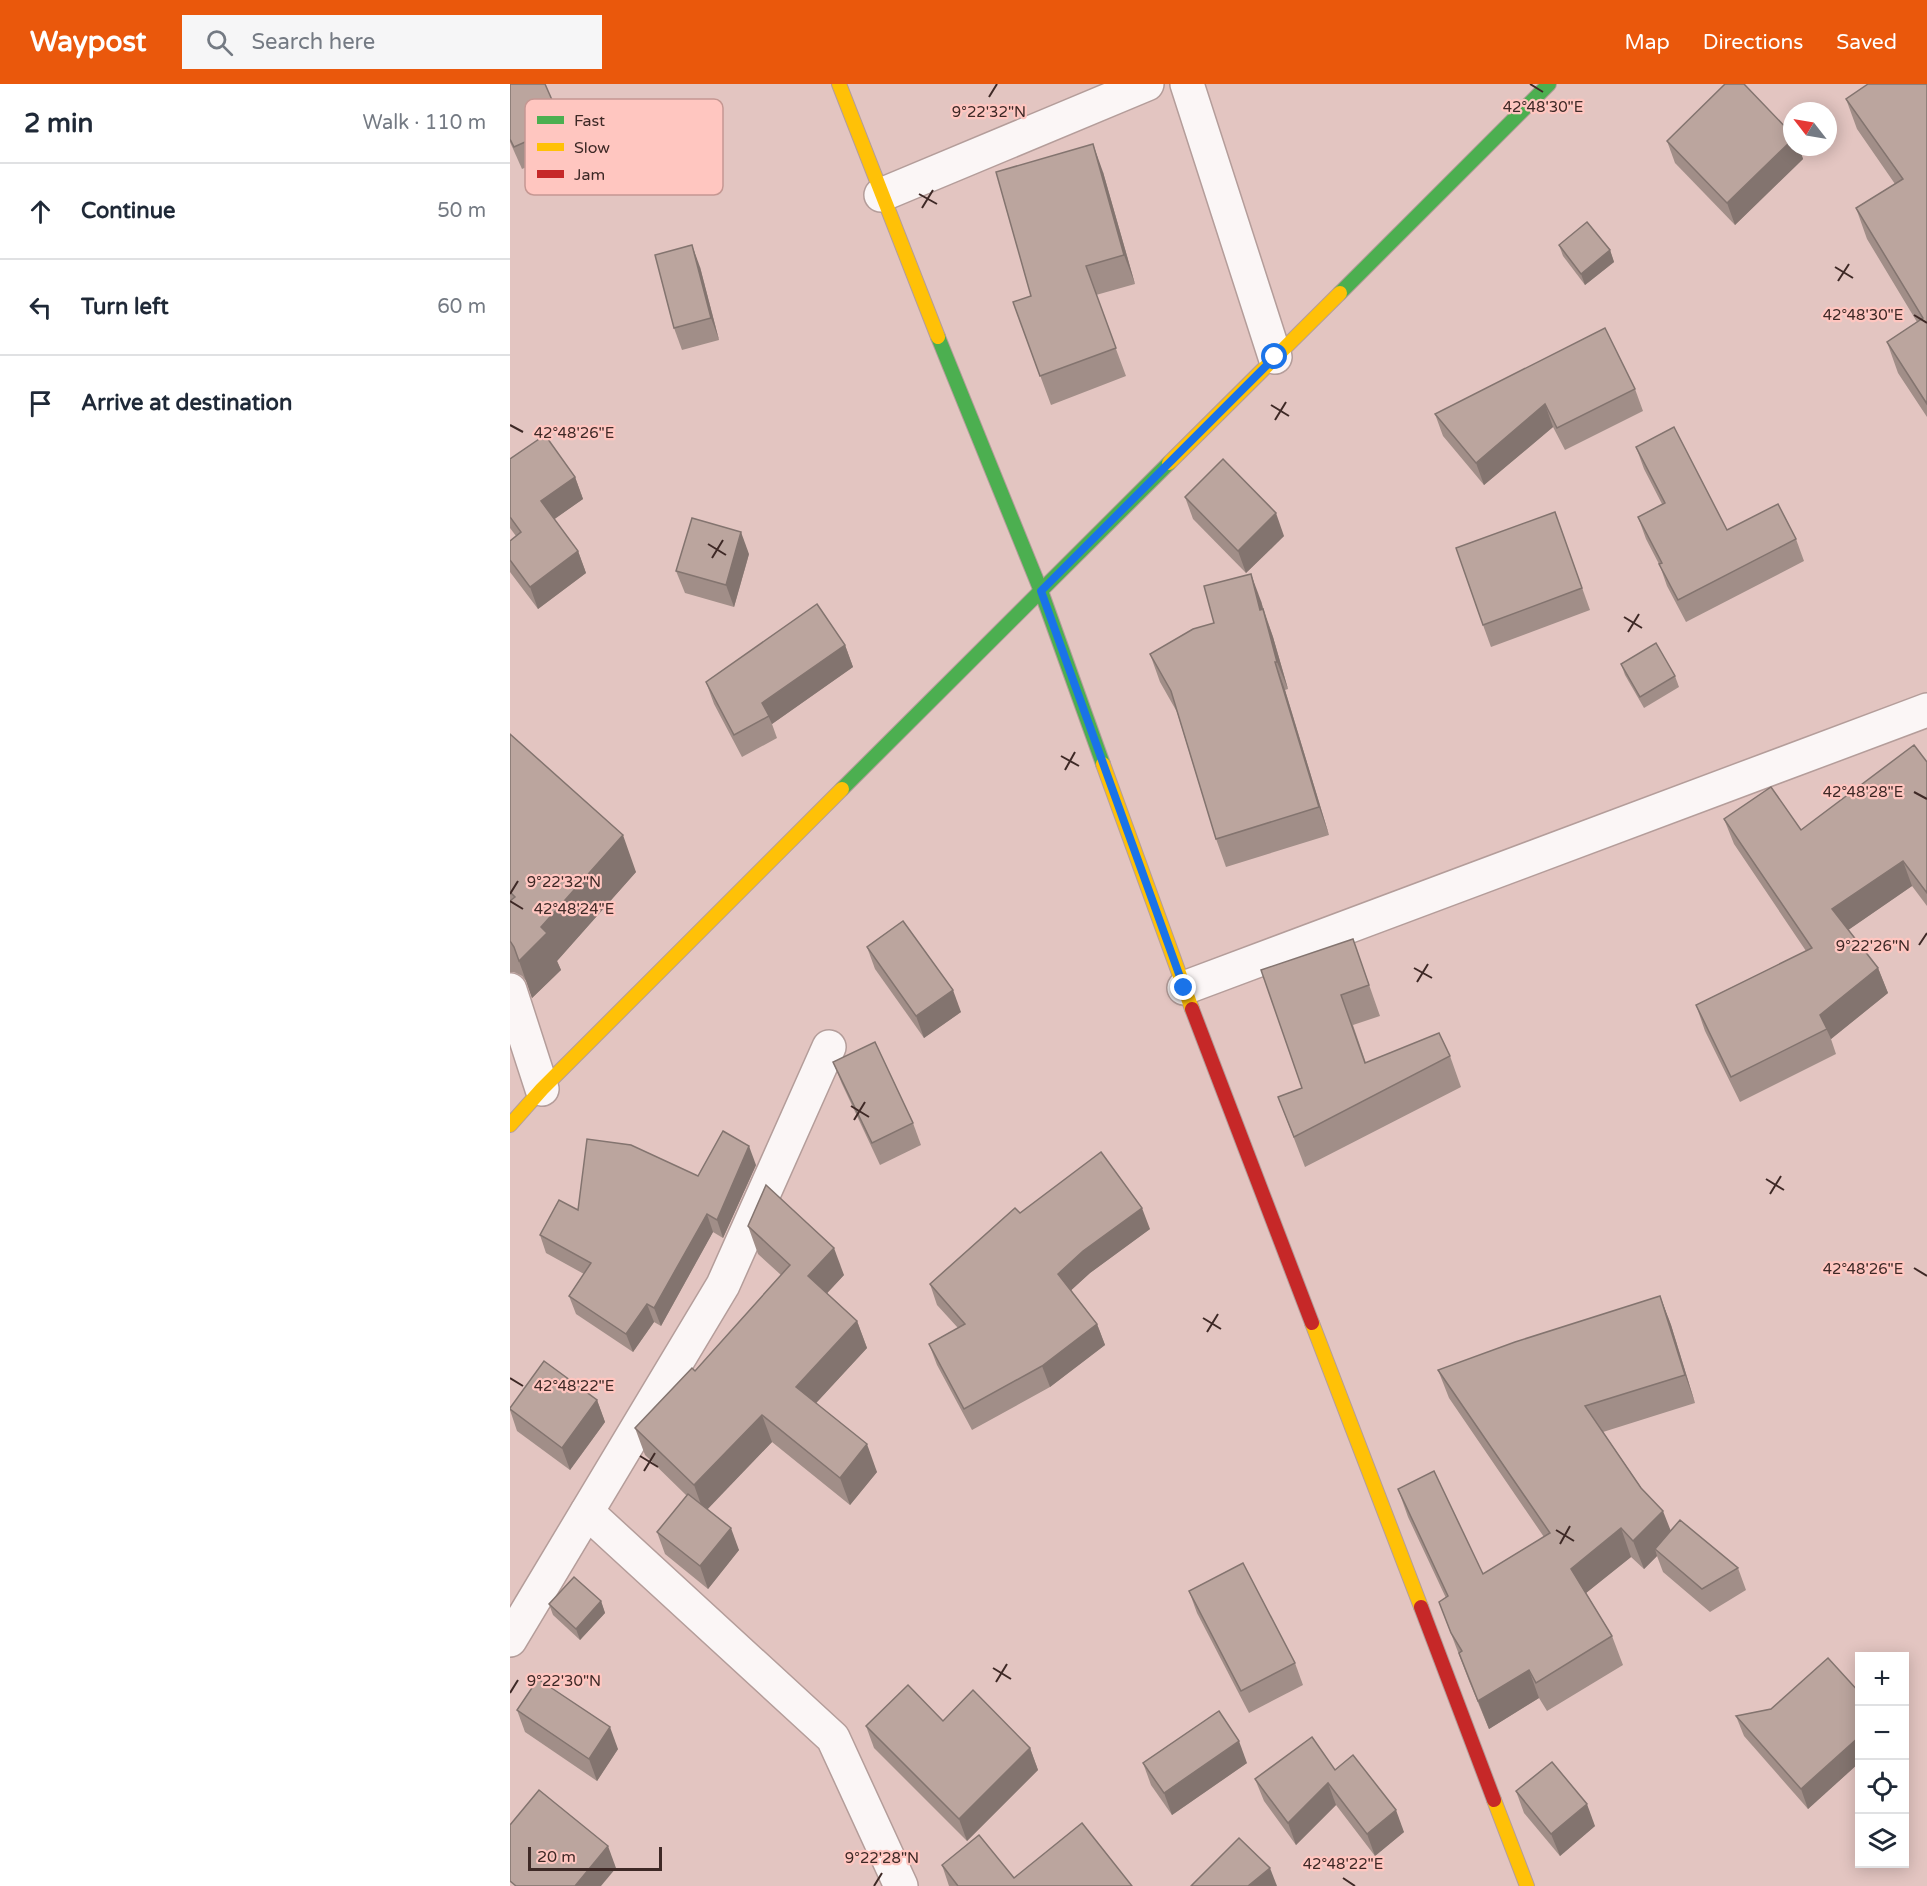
<!DOCTYPE html>
<meta charset="utf-8">
<style>
:root{--surface:#fff;--page:#f6f6f7;--text:#1f2937;--muted:#747a83;--line:#e0e1e3;--accent:#ea580c}
body{margin:0;font-family:"Varela Round",sans-serif;background:var(--page);color:var(--text)}
.controls{position:absolute;right:18px;bottom:18px;display:grid;overflow:hidden;border-radius:0px;box-shadow:0 3px 15px #0003}
.controls button{width:54px;height:54px;display:grid;place-items:center;padding:0;border:0;border-bottom:2px solid var(--line);background:var(--surface);color:var(--text);font:30px sans-serif}
.compass{position:absolute;left:1273px;top:18px;width:54px;height:54px;border-radius:50%;background:var(--surface);box-shadow:0 3px 15px #0003;rotate:301deg}
.scale{position:absolute;left:18px;bottom:15px;width:134px;box-sizing:border-box;padding-left:6px;border:3px solid #3e2926;border-top:0;font-size:16px;line-height:21px;white-space:nowrap;color:#3e2926;-webkit-text-stroke:4px #ffc6c0;paint-order:stroke}
.stop{position:absolute;width:18px;height:18px;margin:-14px;border:4px solid #1a73e8;border-radius:50%;background:#fff}
.stop.end{background:#1a73e8;border-color:#fff;box-shadow:0 2px 6px #0008}
.list{margin:0;padding:0;list-style:none}
h2{display:flex;justify-content:space-between;align-items:center;height:78px;margin:0;padding:0 24px;font-size:26px}
h2 small{font-size:20px;font-weight:400;color:var(--muted)}
.list li{display:grid;grid-template-columns:39px 1fr auto;gap:18px;align-items:center;box-sizing:border-box;height:96px;padding:0 24px;border-top:2px solid var(--line)}
.list b{display:block;font-size:22px;white-space:nowrap}
.list em{font-size:20px;font-style:normal;color:var(--muted)}
.icon{flex:none;width:33px;height:33px;fill:none;stroke:currentColor;stroke-width:2;stroke-linecap:round;stroke-linejoin:round}
.map{position:relative;flex:none;width:1417px;height:1802px;overflow:hidden}
header{display:flex;align-items:center;gap:36px;box-sizing:border-box;height:84px;padding:0 30px;background:var(--accent);color:#fff}
header strong{font-size:28px}
nav{display:flex;gap:33px;margin-inline-start:auto;font-size:21px}
.search{width:420px;height:54px;background:var(--page);display:flex;align-items:center;gap:15px;box-sizing:border-box;padding:0 21px;border-radius:0px;color:var(--muted);font-size:22px}
main{display:flex}
aside{flex:1;background:var(--surface)}
.map>svg:first-child{display:block}
.lines{fill:none;stroke-linecap:round;stroke-linejoin:round}
.street-casing{stroke:#b49d9a;stroke-width:36}
.fast-casing{stroke:#b49d9a;stroke-width:16}
.slow-casing{stroke:#b49d9a;stroke-width:16}
.jam-casing{stroke:#b49d9a;stroke-width:16}
.street{stroke:#fbf6f6;stroke-width:33}
.fast{stroke:#4caf50;stroke-width:14}
.slow{stroke:#ffc107;stroke-width:14}
.jam{stroke:#c62828;stroke-width:14}
.wall{fill:#a18e88}
.shaded-wall{fill:#83746f}
.building{fill:#bba59e;stroke:#83746f;stroke-width:1.5}
.route{stroke:#1a73e8;stroke-width:8}
.ticks{fill:none;stroke:#3e2926;stroke-width:2}
.key{fill:#ffc6c0;stroke:#c59792;stroke-width:1.5}
.key-label{font-size:16px;fill:#3e2926}
.ticks-label{font-size:15px;text-anchor:middle;fill:#3e2926;stroke:#ffc6c0;stroke-width:4.5;stroke-linejoin:round;paint-order:stroke}
</style>
<header>
<strong>Waypost</strong>
<div class="search"><svg class="icon" aria-label="search" viewBox="0 0 24 24"><circle cx="10" cy="10" r="6"/><path d="M15 15l6 6"/></svg>Search here</div>
<nav><a>Map</a><a>Directions</a><a>Saved</a></nav>
</header>
<main>
<aside>
<h2>2 min<small>Walk · 110 m</small></h2>
<ul class="list">
<li><svg class="icon" aria-label="ahead" viewBox="0 0 24 24"><path d="M12 20V5M6 11l6-6 6 6"/></svg><div><b>Continue</b></div><em>50 m</em></li>
<li><svg class="icon" aria-label="left" viewBox="0 0 24 24"><path d="M17 20v-9H6M10 6l-5 5 5 5"/></svg><div><b>Turn left</b></div><em>60 m</em></li>
<li><svg class="icon" aria-label="arrive" viewBox="0 0 24 24"><path d="M6 21V4h12l-3 4 3 4H6"/></svg><div><b>Arrive at destination</b></div></li>
</ul>
</aside>
<div class="map">
<svg width="1417" height="1802" viewBox="0 0 1417 1802">
<rect width="100%" height="100%" fill="#e3c5c1"/>
<g class="lines">
<!-- street casing -->
<g class="street-casing">
<g id="street">
<path d="M 677,0 L 765,273"/>
<path d="M 371,111 L 637,0"/>
<path d="M 674,904 L 1417,626"/>
<path d="M 0,906 L 32,1005"/>
<path d="M 77,1428 L 323,1654 L 391,1802"/>
<path d="M 0,1556 L 213,1201 L 319,963"/>
</g>
</g>
<!-- fast casing -->
<g class="fast-casing">
<g id="fast">
<path d="M 830,209 L 1039,0"/>
<path d="M 428,253 L 531,507 L 593,680"/>
<path d="M 332,705 L 659,379"/>
</g>
</g>
<!-- slow casing -->
<g class="slow-casing">
<g id="slow">
<path d="M 329,0 L 428,253"/>
<path d="M 659,379 L 830,209"/>
<path d="M 593,680 L 682,925"/>
<path d="M 0,1041 L 32,1005 L 332,705"/>
<path d="M 802,1239 L 911,1523"/>
<path d="M 984,1716 L 1017,1802"/>
</g>
</g>
<!-- jam casing -->
<g class="jam-casing">
<g id="jam">
<path d="M 682,925 L 802,1239"/>
<path d="M 911,1523 L 984,1716"/>
</g>
</g>
<!-- street -->
<use href="#street" class="street"/>
<!-- fast -->
<use href="#fast" class="fast"/>
<!-- slow -->
<use href="#slow" class="slow"/>
<!-- jam -->
<use href="#jam" class="jam"/>
</g>
<!-- wall -->
<g class="wall">
<path d="M 0,0 L 53,41 L 61,64 L 12,85 L 0,58 Z"/>
<path d="M 1417,0 L 1417,333 L 1388,289 L 1377,258 L 1407,238 L 1357,155 L 1346,124 L 1385,100 L 1347,45 L 1336,15 Z"/>
<path d="M 1157,57 L 1289,63 L 1293,75 L 1225,141 L 1165,79 Z"/>
<path d="M 593,88 L 625,200 L 586,211 L 616,292 L 541,321 L 503,218 L 521,212 Z"/>
<path d="M 1049,161 L 1100,166 L 1104,178 L 1075,201 L 1053,172 Z"/>
<path d="M 190,183 L 209,256 L 172,266 L 164,244 Z"/>
<path d="M 1125,305 L 1133,327 L 1055,366 L 1043,343 L 974,401 L 933,352 L 925,330 Z"/>
<path d="M 1126,363 L 1217,446 L 1286,455 L 1294,477 L 1176,538 L 1157,502 L 1150,482 L 1136,455 L 1128,433 L 1152,420 L 1134,385 Z"/>
<path d="M 0,375 L 65,393 L 73,415 L 44,435 L 68,467 L 76,489 L 28,525 L 0,488 L 0,457 L 6,452 L 0,444 Z"/>
<path d="M 675,413 L 774,452 L 736,489 L 683,435 Z"/>
<path d="M 1045,428 L 1080,526 L 981,563 L 973,541 Z"/>
<path d="M 239,470 L 224,523 L 175,509 L 166,487 Z"/>
<path d="M 751,517 L 763,553 L 778,605 L 775,606 L 819,751 L 716,783 L 706,755 L 667,628 L 650,598 L 640,570 Z"/>
<path d="M 335,561 L 343,583 L 262,640 L 267,654 L 232,673 L 204,620 L 196,598 Z"/>
<path d="M 1111,580 L 1165,592 L 1169,603 L 1134,624 L 1115,591 Z"/>
<path d="M 0,650 L 126,788 L 47,877 L 51,886 L 22,914 L 17,898 L 12,892 L 4,888 L 0,888 Z"/>
<path d="M 1417,678 L 1417,822 L 1402,802 L 1338,846 L 1368,884 L 1378,909 L 1321,955 L 1326,970 L 1230,1018 L 1195,947 L 1186,921 L 1296,867 L 1224,760 L 1214,735 L 1291,746 Z"/>
<path d="M 843,855 L 870,932 L 843,941 L 856,979 L 940,972 L 951,1003 L 795,1083 L 768,1013 L 792,1004 Z"/>
<path d="M 357,863 L 451,928 L 414,954 L 365,885 Z"/>
<path d="M 323,978 L 403,1039 L 411,1061 L 370,1081 L 332,1000 Z"/>
<path d="M 246,1081 L 213,1154 L 203,1148 L 151,1242 L 144,1238 L 123,1268 L 66,1230 L 59,1212 L 74,1190 L 36,1169 L 30,1151 L 188,1092 Z"/>
<path d="M 510,1129 L 640,1145 L 580,1189 L 561,1206 L 587,1240 L 595,1261 L 540,1303 L 462,1346 L 427,1281 L 419,1260 L 448,1244 L 427,1221 L 420,1200 Z"/>
<path d="M 238,1142 L 334,1191 L 317,1209 L 347,1237 L 357,1264 L 306,1319 L 367,1388 L 340,1421 L 262,1358 L 197,1425 L 229,1466 L 198,1505 L 155,1470 L 147,1448 L 177,1412 L 135,1371 L 125,1344 L 185,1287 L 271,1191 L 248,1170 Z"/>
<path d="M 1150,1212 L 1161,1241 L 1185,1319 L 1093,1348 L 1161,1447 L 1228,1484 L 1236,1506 L 1200,1528 L 1153,1488 L 1147,1472 L 1134,1485 L 1121,1473 L 1076,1509 L 1102,1552 L 1113,1581 L 1037,1627 L 1029,1614 L 979,1645 L 959,1597 L 929,1518 L 936,1514 L 898,1433 L 888,1405 L 973,1490 L 1034,1453 L 939,1314 L 928,1286 Z"/>
<path d="M 87,1316 L 95,1338 L 60,1386 L 7,1347 L 0,1326 L 0,1324 Z"/>
<path d="M 679,1507 L 785,1579 L 793,1601 L 739,1629 L 687,1529 Z"/>
<path d="M 91,1517 L 95,1529 L 70,1556 L 43,1531 L 39,1520 Z"/>
<path d="M 1350,1609 L 1350,1678 L 1298,1725 L 1234,1652 L 1226,1632 L 1261,1625 Z"/>
<path d="M 7,1626 L 108,1665 L 87,1697 L 15,1648 Z"/>
<path d="M 433,1637 L 520,1664 L 528,1686 L 457,1757 L 364,1664 L 356,1642 Z"/>
<path d="M 633,1679 L 737,1679 L 662,1731 L 641,1701 Z"/>
<path d="M 825,1686 L 894,1748 L 865,1772 L 826,1721 L 786,1761 L 754,1717 L 745,1695 Z"/>
<path d="M 1006,1707 L 1085,1742 L 1050,1772 L 1014,1729 Z"/>
<path d="M 432,1781 L 504,1794 L 622,1802 L 439,1802 Z"/>
</g>
<!-- shaded-wall -->
<g class="shaded-wall">
<path d="M 1282,56 L 1282,63 L 1289,63 L 1293,75 L 1225,141 L 1217,119 Z"/>
<path d="M 583,60 L 593,88 L 625,200 L 614,171 Z"/>
<path d="M 182,161 L 190,183 L 209,256 L 201,234 Z"/>
<path d="M 1100,166 L 1104,178 L 1075,201 L 1071,190 Z"/>
<path d="M 1035,320 L 1043,343 L 974,401 L 966,379 Z"/>
<path d="M 65,393 L 73,415 L 39,439 L 31,417 Z"/>
<path d="M 766,429 L 774,452 L 736,489 L 728,467 Z"/>
<path d="M 231,448 L 239,470 L 224,523 L 216,501 Z"/>
<path d="M 68,467 L 76,489 L 28,525 L 20,503 Z"/>
<path d="M 741,490 L 751,517 L 760,554 L 750,526 Z"/>
<path d="M 753,525 L 763,553 L 778,605 L 767,578 Z"/>
<path d="M 335,561 L 343,583 L 262,640 L 252,619 Z"/>
<path d="M 765,578 L 775,606 L 819,751 L 809,723 Z"/>
<path d="M 113,751 L 126,788 L 47,877 L 51,886 L 22,914 L 9,877 L 31,843 Z"/>
<path d="M 1393,777 L 1402,802 L 1331,851 L 1322,825 Z"/>
<path d="M 1368,884 L 1378,909 L 1321,955 L 1310,931 Z"/>
<path d="M 443,906 L 451,928 L 414,954 L 406,932 Z"/>
<path d="M 239,1062 L 246,1081 L 213,1154 L 207,1136 Z"/>
<path d="M 632,1124 L 640,1145 L 580,1189 L 556,1211 L 548,1190 L 573,1167 Z"/>
<path d="M 197,1130 L 203,1148 L 151,1242 L 144,1224 Z"/>
<path d="M 324,1164 L 334,1191 L 308,1219 L 298,1192 Z"/>
<path d="M 1150,1212 L 1161,1241 L 1185,1319 L 1175,1291 Z"/>
<path d="M 137,1220 L 144,1238 L 123,1268 L 116,1250 Z"/>
<path d="M 347,1237 L 357,1264 L 296,1330 L 286,1303 Z"/>
<path d="M 587,1240 L 595,1261 L 540,1303 L 532,1282 Z"/>
<path d="M 87,1316 L 95,1338 L 60,1386 L 52,1364 Z"/>
<path d="M 252,1331 L 262,1358 L 194,1429 L 184,1401 Z"/>
<path d="M 357,1360 L 367,1388 L 340,1421 L 330,1394 Z"/>
<path d="M 1153,1427 L 1164,1455 L 1145,1465 L 1147,1472 L 1134,1485 L 1123,1457 Z"/>
<path d="M 221,1444 L 229,1466 L 198,1505 L 190,1482 Z"/>
<path d="M 1111,1444 L 1121,1473 L 1071,1513 L 1061,1485 Z"/>
<path d="M 91,1517 L 95,1529 L 70,1556 L 66,1545 Z"/>
<path d="M 1019,1586 L 1029,1614 L 979,1645 L 968,1617 Z"/>
<path d="M 100,1643 L 108,1665 L 87,1697 L 79,1675 Z"/>
<path d="M 1350,1652 L 1350,1678 L 1298,1725 L 1291,1705 Z"/>
<path d="M 729,1657 L 737,1679 L 662,1731 L 654,1709 Z"/>
<path d="M 520,1664 L 528,1686 L 457,1757 L 449,1735 Z"/>
<path d="M 818,1699 L 826,1721 L 786,1761 L 778,1739 Z"/>
<path d="M 1077,1720 L 1085,1742 L 1050,1772 L 1041,1750 Z"/>
<path d="M 886,1726 L 894,1748 L 865,1772 L 857,1750 Z"/>
<path d="M 98,1762 L 106,1784 L 91,1802 L 65,1802 Z"/>
<path d="M 760,1784 L 767,1802 L 738,1802 Z"/>
</g>
<!-- building -->
<g class="building">
<path d="M 0,0 L 35,0 L 53,41 L 4,63 L 0,55 Z"/>
<path d="M 1215,0 L 1234,0 L 1282,50 L 1282,56 L 1217,119 L 1157,57 Z"/>
<path d="M 1358,0 L 1417,0 L 1417,320 L 1377,258 L 1413,234 L 1346,124 L 1393,95 L 1336,15 Z"/>
<path d="M 583,60 L 614,171 L 576,182 L 606,264 L 530,292 L 503,218 L 521,212 L 486,88 Z"/>
<path d="M 1077,138 L 1100,166 L 1071,190 L 1049,161 Z"/>
<path d="M 182,161 L 201,234 L 164,244 L 145,171 Z"/>
<path d="M 1095,244 L 1125,305 L 1047,344 L 1035,320 L 966,379 L 925,330 Z"/>
<path d="M 1164,343 L 1217,446 L 1268,420 L 1286,455 L 1168,516 L 1149,480 L 1152,479 L 1128,433 L 1155,419 L 1126,363 Z"/>
<path d="M 35,351 L 65,393 L 31,417 L 68,467 L 20,503 L 0,476 L 0,457 L 11,448 L 0,433 L 0,375 Z"/>
<path d="M 713,375 L 766,429 L 728,467 L 675,413 Z"/>
<path d="M 1045,428 L 1072,504 L 973,541 L 946,464 Z"/>
<path d="M 182,434 L 231,448 L 216,501 L 166,487 Z"/>
<path d="M 741,490 L 750,526 L 753,525 L 767,578 L 765,578 L 809,723 L 706,755 L 661,607 L 640,570 L 683,545 L 704,539 L 694,502 Z"/>
<path d="M 307,520 L 335,561 L 252,619 L 259,632 L 224,651 L 196,598 Z"/>
<path d="M 1146,559 L 1165,592 L 1130,613 L 1111,580 Z"/>
<path d="M 0,650 L 113,751 L 31,843 L 37,849 L 9,877 L 4,863 L 0,857 L 0,817 L 5,813 L 0,808 Z"/>
<path d="M 1404,661 L 1417,678 L 1417,809 L 1393,777 L 1322,825 L 1368,884 L 1310,931 L 1317,945 L 1221,993 L 1186,921 L 1302,864 L 1214,735 L 1261,703 L 1291,746 Z"/>
<path d="M 393,837 L 443,906 L 406,932 L 357,863 Z"/>
<path d="M 843,855 L 859,901 L 831,911 L 855,979 L 929,949 L 940,972 L 784,1053 L 768,1013 L 792,1004 L 751,886 Z"/>
<path d="M 365,958 L 403,1039 L 362,1059 L 323,978 Z"/>
<path d="M 213,1047 L 239,1062 L 207,1136 L 197,1130 L 144,1224 L 137,1220 L 116,1250 L 59,1212 L 81,1179 L 30,1151 L 49,1116 L 68,1126 L 77,1055 L 121,1061 L 188,1092 Z"/>
<path d="M 591,1068 L 632,1124 L 573,1167 L 548,1190 L 587,1240 L 532,1282 L 454,1325 L 419,1260 L 455,1240 L 420,1200 L 505,1124 L 510,1129 Z"/>
<path d="M 256,1101 L 324,1164 L 298,1192 L 347,1237 L 286,1303 L 357,1360 L 330,1394 L 252,1331 L 184,1401 L 125,1344 L 182,1284 L 185,1287 L 280,1181 L 238,1142 Z"/>
<path d="M 1150,1212 L 1175,1291 L 1075,1322 L 1131,1404 L 1153,1427 L 1123,1457 L 1111,1444 L 1061,1485 L 1102,1552 L 1026,1599 L 1019,1586 L 968,1617 L 949,1569 L 952,1567 L 941,1549 L 929,1518 L 938,1512 L 888,1405 L 924,1387 L 973,1490 L 1040,1449 L 928,1286 L 1005,1258 Z"/>
<path d="M 34,1277 L 87,1316 L 52,1364 L 0,1325 L 0,1324 Z"/>
<path d="M 178,1410 L 221,1444 L 190,1482 L 147,1448 Z"/>
<path d="M 1170,1436 L 1228,1484 L 1192,1505 L 1145,1465 Z"/>
<path d="M 733,1479 L 785,1579 L 731,1607 L 679,1507 Z"/>
<path d="M 64,1493 L 91,1517 L 66,1545 L 39,1520 Z"/>
<path d="M 1318,1574 L 1350,1609 L 1350,1652 L 1291,1705 L 1226,1632 L 1261,1625 Z"/>
<path d="M 28,1595 L 100,1643 L 79,1675 L 7,1626 Z"/>
<path d="M 398,1601 L 433,1637 L 463,1606 L 520,1664 L 449,1735 L 356,1642 Z"/>
<path d="M 709,1627 L 729,1657 L 654,1709 L 633,1679 Z"/>
<path d="M 802,1653 L 825,1686 L 843,1671 L 886,1726 L 857,1750 L 818,1699 L 778,1739 L 745,1695 Z"/>
<path d="M 1042,1678 L 1077,1720 L 1041,1750 L 1006,1707 Z"/>
<path d="M 29,1706 L 98,1762 L 65,1802 L 6,1802 L 0,1797 L 0,1741 Z"/>
<path d="M 572,1739 L 622,1802 L 448,1802 L 432,1781 L 469,1751 L 504,1794 Z"/>
<path d="M 729,1754 L 760,1784 L 738,1802 L 681,1802 Z"/>
</g>
<g class="lines">
<!-- route -->
<path class="route" d="M 674,904 L 531,507 L 765,273"/>
</g>
<!-- ticks -->
<path class="ticks" d="M 1020,0 L 1033,8M 479,13 L 487,0M 409,110 L 427,120M 412,124 L 423,106M 1325,183 L 1343,194M 1328,197 L 1339,180M 1404,231 L 1417,239M 761,321 L 779,332M 765,336 L 776,318M 0,341 L 13,348M 198,460 L 216,471M 202,474 L 213,456M 1114,533 L 1132,544M 1118,548 L 1129,530M 551,672 L 569,682M 555,686 L 565,668M 1404,708 L 1417,715M 0,810 L 8,797M 0,817 L 13,825M 1409,861 L 1417,849M 904,884 L 922,894M 907,898 L 918,880M 341,1022 L 359,1033M 344,1036 L 355,1018M 1256,1095 L 1274,1106M 1260,1110 L 1271,1092M 1404,1184 L 1417,1192M 693,1234 L 711,1245M 697,1248 L 708,1230M 0,1294 L 13,1302M 130,1372 L 148,1383M 134,1387 L 145,1369M 1046,1446 L 1064,1457M 1050,1460 L 1060,1442M 483,1584 L 501,1595M 486,1598 L 497,1580M 0,1609 L 8,1596M 833,1794 L 845,1802M 364,1802 L 372,1789"/>
<!-- legend -->
<rect x="15" y="15" width="198" height="96" rx="9" class="key"/>
<rect x="27" y="32" width="27" height="8" fill="#4caf50"/>
<rect x="27" y="59" width="27" height="8" fill="#ffc107"/>
<rect x="27" y="86" width="27" height="8" fill="#c62828"/>
<g class="key-label">
<text x="64" y="42">Fast</text>
<text x="64" y="69">Slow</text>
<text x="64" y="96">Jam</text>
</g>
<g class="ticks-label">
<text x="1033" y="28">42°48'30"E</text>
<text x="479" y="33">9°22'32"N</text>
<text x="1353" y="236">42°48'30"E</text>
<text x="64" y="354">42°48'26"E</text>
<text x="1353" y="713">42°48'28"E</text>
<text x="54" y="803">9°22'32"N</text>
<text x="64" y="830">42°48'24"E</text>
<text x="1363" y="867">9°22'26"N</text>
<text x="1353" y="1190">42°48'26"E</text>
<text x="64" y="1307">42°48'22"E</text>
<text x="54" y="1602">9°22'30"N</text>
<text x="372" y="1779">9°22'28"N</text>
<text x="833" y="1785">42°48'22"E</text>
</g>
</svg>
<div class="controls">
<button>+</button>
<button>−</button>
<button><svg class="icon" aria-label="locate" viewBox="0 0 24 24"><circle cx="12" cy="12" r="6"/><path d="M12 2v4M12 18v4M2 12h4M18 12h4"/></svg></button>
<button><svg class="icon" aria-label="layers" viewBox="0 0 24 24"><path d="M12 4l9 5-9 5-9-5zM3 14l9 5 9-5"/></svg></button>
</div>
<svg class="compass" viewBox="-18 -18 36 36"><path d="M0-13l5 13h-10z" fill="#e53935"/><path d="M0 13l5-13h-10z" fill="#747a83"/></svg>
<div class="scale">20 m</div>
<div class="stop" style="left:765px;top:273px"></div>
<div class="stop end" style="left:674px;top:904px"></div>
</div>
</main>
